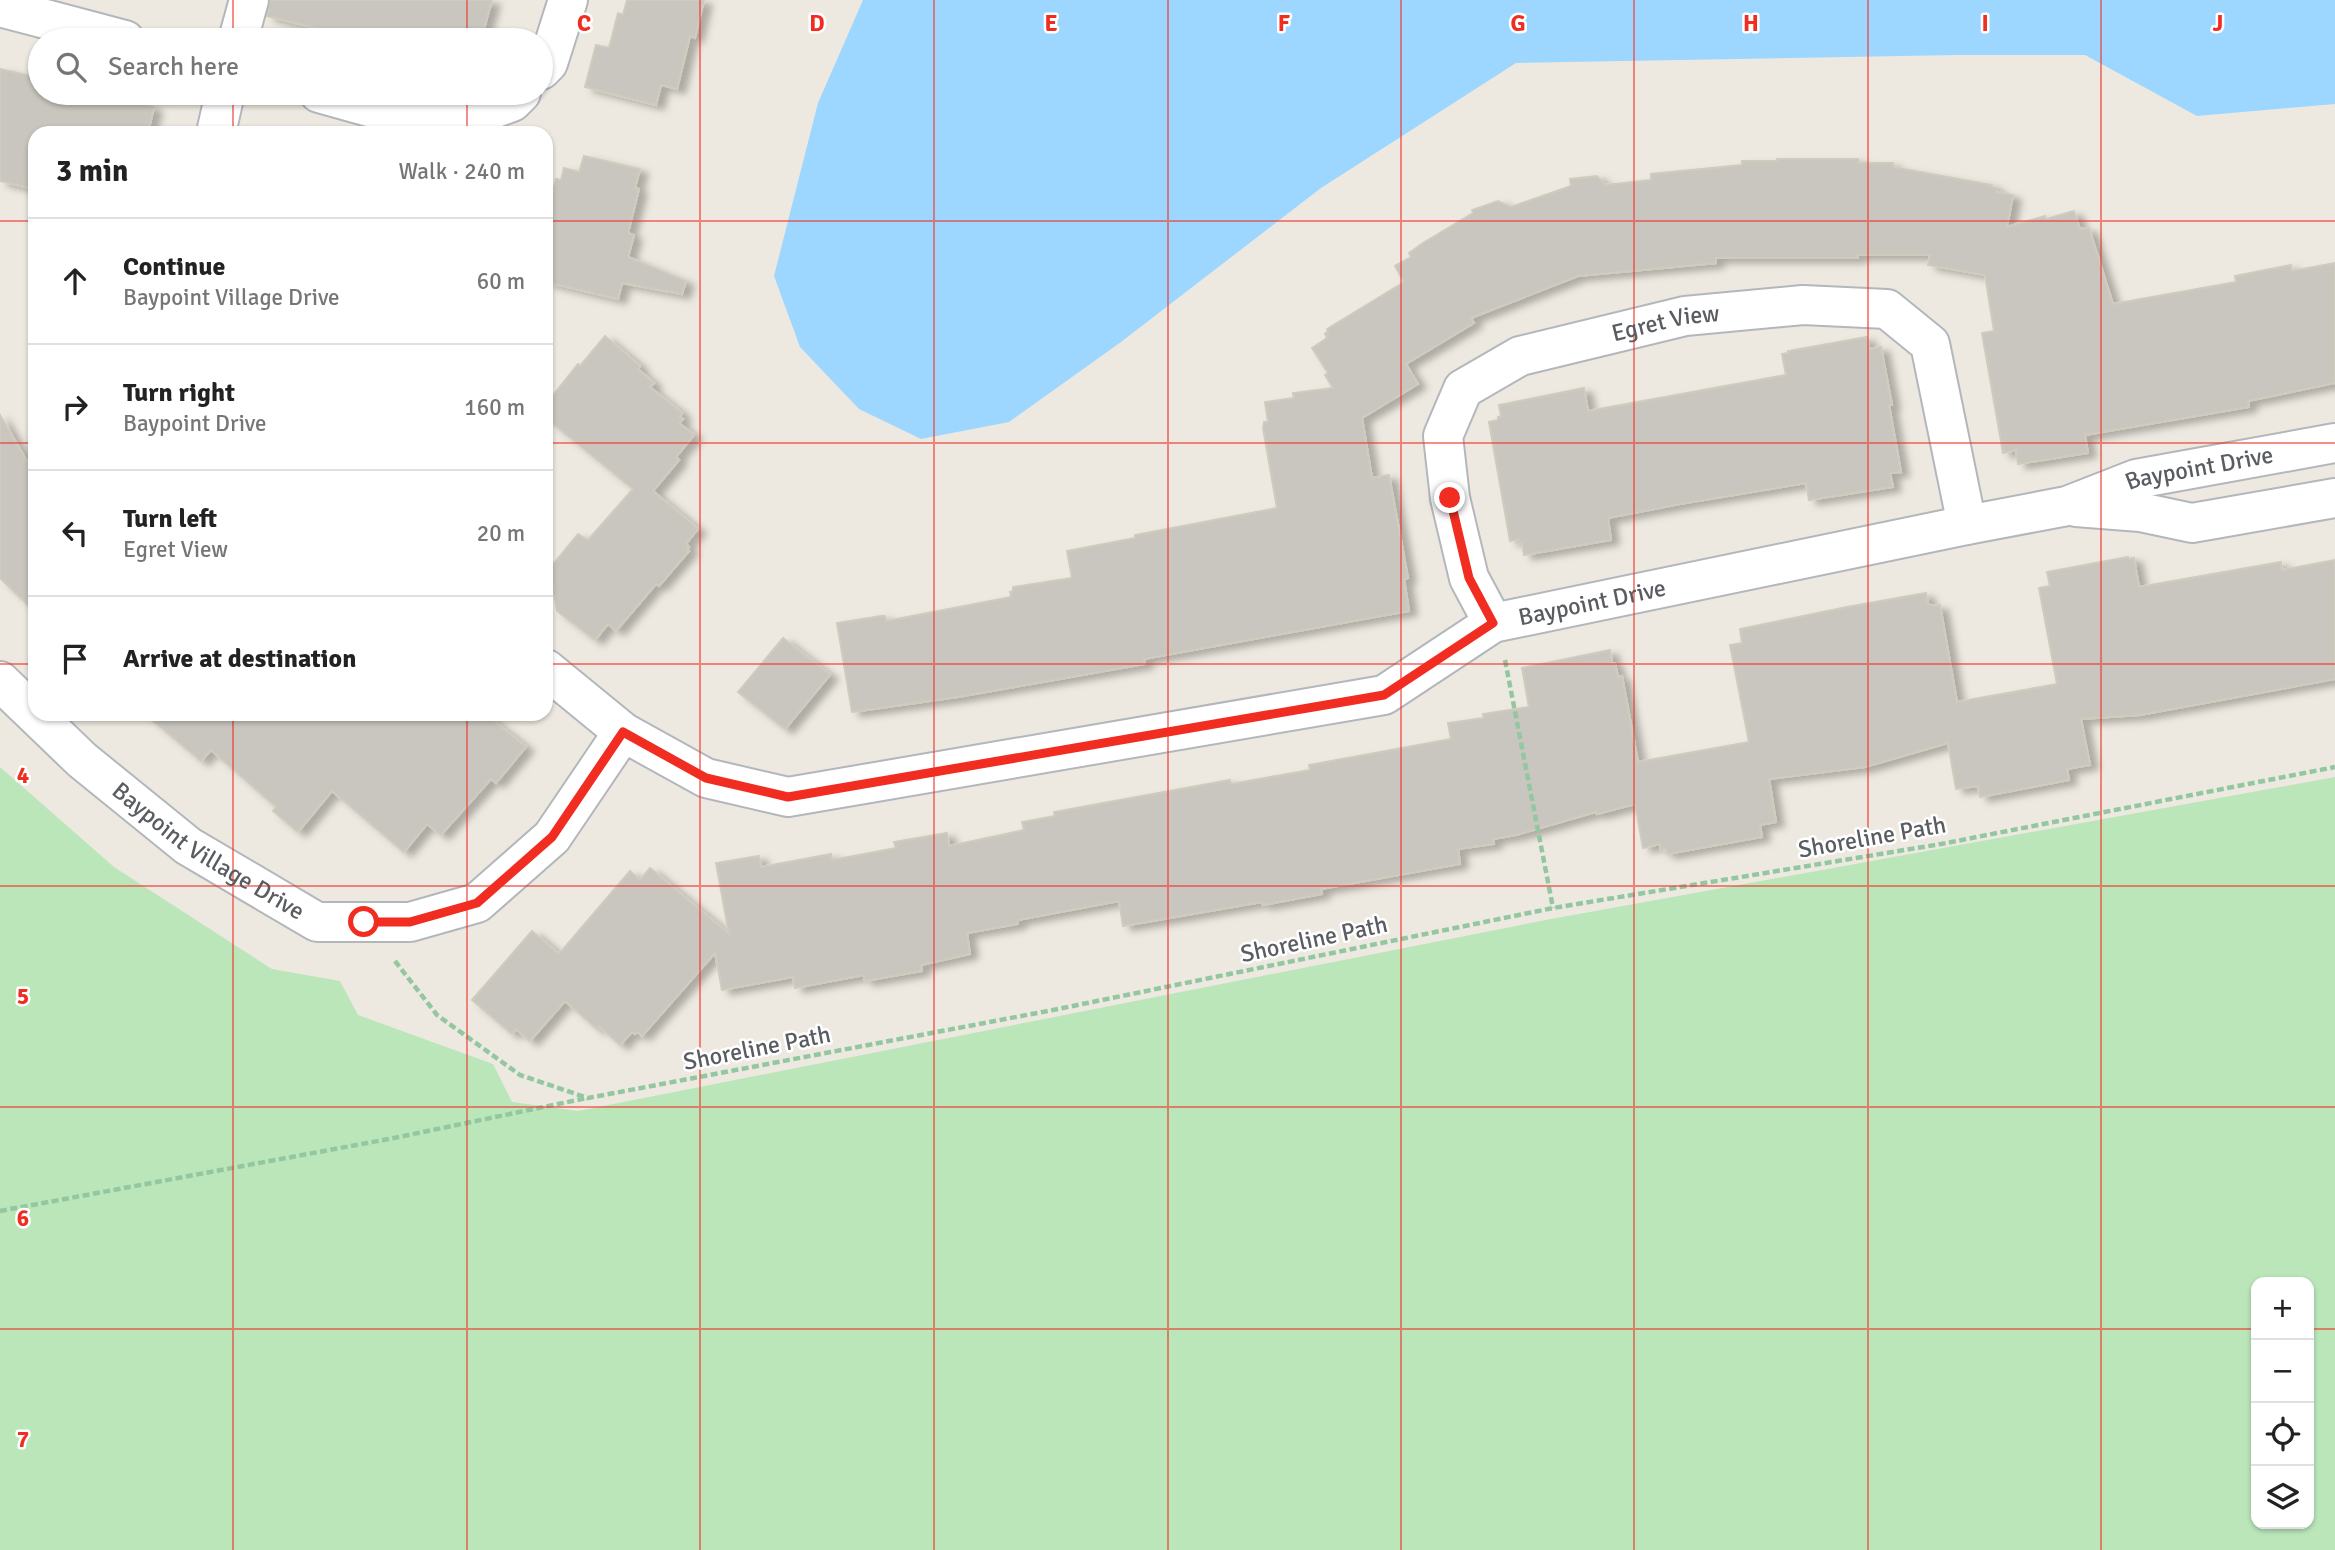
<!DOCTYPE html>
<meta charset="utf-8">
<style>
:root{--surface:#fff;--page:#f2f2f2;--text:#222;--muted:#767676;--line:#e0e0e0}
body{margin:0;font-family:Signika,sans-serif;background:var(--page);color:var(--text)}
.controls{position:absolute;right:21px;bottom:21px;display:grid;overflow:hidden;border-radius:14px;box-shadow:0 2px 5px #0004}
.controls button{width:63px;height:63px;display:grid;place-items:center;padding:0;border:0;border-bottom:2px solid var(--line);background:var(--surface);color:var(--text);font:35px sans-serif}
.stop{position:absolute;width:21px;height:21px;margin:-16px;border:5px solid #f12d22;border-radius:50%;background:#fff}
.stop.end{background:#f12d22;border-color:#fff;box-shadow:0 2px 7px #0008}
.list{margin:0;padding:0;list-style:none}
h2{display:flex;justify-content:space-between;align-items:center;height:91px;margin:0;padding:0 28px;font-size:30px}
h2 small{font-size:23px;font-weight:400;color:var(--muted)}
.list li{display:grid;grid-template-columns:46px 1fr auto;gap:21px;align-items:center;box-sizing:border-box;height:126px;padding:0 28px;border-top:2px solid var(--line)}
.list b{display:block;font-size:26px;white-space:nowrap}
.list p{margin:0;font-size:23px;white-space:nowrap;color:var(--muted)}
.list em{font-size:23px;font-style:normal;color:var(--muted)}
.icon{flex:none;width:38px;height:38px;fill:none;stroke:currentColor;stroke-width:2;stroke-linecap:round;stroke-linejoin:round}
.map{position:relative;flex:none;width:2335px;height:1550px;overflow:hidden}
.search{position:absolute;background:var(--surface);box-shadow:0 2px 5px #0004;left:28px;top:28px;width:525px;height:77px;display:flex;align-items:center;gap:18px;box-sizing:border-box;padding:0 24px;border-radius:38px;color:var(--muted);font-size:26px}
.panel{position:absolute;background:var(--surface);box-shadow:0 2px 5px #0004;left:28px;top:126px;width:525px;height:595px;border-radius:21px}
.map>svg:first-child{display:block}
.green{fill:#bbe6ba;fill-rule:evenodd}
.water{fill:#9dd7ff}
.building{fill:#c9c6bf;stroke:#d1cbbe;stroke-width:2;filter:url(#shadow)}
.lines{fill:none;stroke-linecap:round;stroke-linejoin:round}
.minor-casing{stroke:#b3b7bb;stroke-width:42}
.path{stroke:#93c7a1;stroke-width:4.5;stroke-dasharray:7 3.5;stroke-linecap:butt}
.minor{stroke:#fff;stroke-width:38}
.route{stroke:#f12d22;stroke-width:9}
.grid{fill:none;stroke:#f12d22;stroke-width:2;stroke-opacity:0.55}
.labels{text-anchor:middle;stroke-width:5;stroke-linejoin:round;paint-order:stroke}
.street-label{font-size:24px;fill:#595d62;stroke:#fff}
.grid-label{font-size:23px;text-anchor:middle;font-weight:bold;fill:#f12d22;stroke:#fff;stroke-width:5;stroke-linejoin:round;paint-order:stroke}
</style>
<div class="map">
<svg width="2335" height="1550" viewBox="0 0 2335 1550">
<defs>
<filter id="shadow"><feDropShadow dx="8" dy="4.5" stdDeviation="3.5" flood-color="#0004"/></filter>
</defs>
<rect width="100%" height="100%" fill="#ede9e0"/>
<!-- green -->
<path class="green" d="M 0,767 L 114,867 L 272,969 L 340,981 L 358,1015 L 493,1064 L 512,1102 L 578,1111 L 1551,919 L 2335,777 L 2335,1550 L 0,1550 ZM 2256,1282 L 2309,1282 L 2309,1524 L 2256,1524 Z"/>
<!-- water -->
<path class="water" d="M 863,0 L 2335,0 L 2335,104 L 2197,116 L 2085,55 L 1957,55 L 1516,63 L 1321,188 L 1121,342 L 1009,422 L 921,439 L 859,409 L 800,347 L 774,276 L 818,103 Z"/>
<!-- building -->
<g class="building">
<path d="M 270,0 L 492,0 L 481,40 L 363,40 L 267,16 Z"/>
<path d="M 627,0 L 704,0 L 695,38 L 690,36 L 677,89 L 661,85 L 656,105 L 585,87 L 596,45 L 609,48 L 618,13 L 623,15 Z"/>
<path d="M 0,69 L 40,78 L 40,93 L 94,93 L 154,107 L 148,133 L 35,133 L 35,165 L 30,188 L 0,181 Z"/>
<path d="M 584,156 L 640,169 L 635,188 L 639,189 L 628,233 L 634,235 L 628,257 L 686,281 L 682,294 L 622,283 L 618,299 L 546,282 L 546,224 L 556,179 L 561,180 L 564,168 L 579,172 Z"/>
<path d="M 1777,159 L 1858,159 L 1858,163 L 1893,163 L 1893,167 L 1992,185 L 1991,187 L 1997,188 L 1996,192 L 2013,195 L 2007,227 L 2045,216 L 2046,219 L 2074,211 L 2080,229 L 2089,228 L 2113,304 L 2236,282 L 2235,276 L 2291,265 L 2292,271 L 2335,263 L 2335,383 L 2248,401 L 2249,407 L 2085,435 L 2088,453 L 2018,464 L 2016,450 L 2003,453 L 1982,333 L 1994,331 L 1985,275 L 1928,265 L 1930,255 L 1858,255 L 1858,258 L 1716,258 L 1716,263 L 1578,276 L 1471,318 L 1474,323 L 1406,364 L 1418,384 L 1362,418 L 1372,478 L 1389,475 L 1408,578 L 1404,579 L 1409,611 L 1144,659 L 1145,664 L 958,697 L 852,712 L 837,623 L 881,616 L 885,616 L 886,621 L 1011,597 L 1010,592 L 1013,591 L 1013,587 L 1072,578 L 1067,551 L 1135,538 L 1135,535 L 1277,508 L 1263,428 L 1264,422 L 1268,422 L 1265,402 L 1294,398 L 1293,393 L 1333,388 L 1325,375 L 1328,373 L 1312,348 L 1327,338 L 1325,334 L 1328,331 L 1327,329 L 1404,282 L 1395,266 L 1411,257 L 1409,253 L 1423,243 L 1473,213 L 1472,210 L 1498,201 L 1511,207 L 1571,186 L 1570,179 L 1597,176 L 1605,185 L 1651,180 L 1651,174 L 1742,165 L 1742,161 L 1777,161 Z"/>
<path d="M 605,336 L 640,366 L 638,369 L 654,383 L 650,387 L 682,413 L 680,417 L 683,419 L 679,423 L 694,435 L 676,457 L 679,460 L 653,491 L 698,529 L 686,544 L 689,547 L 687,549 L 689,551 L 659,586 L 656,584 L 616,631 L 608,624 L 595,640 L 557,611 L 550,568 L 578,534 L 588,540 L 633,489 L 546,418 L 546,404 L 578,364 L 580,366 Z"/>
<path d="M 1867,337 L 1869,349 L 1881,347 L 1892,405 L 1889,405 L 1901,472 L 1890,473 L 1893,487 L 1809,500 L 1806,483 L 1680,504 L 1608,518 L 1611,540 L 1524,555 L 1522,542 L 1519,543 L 1519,539 L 1510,541 L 1489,422 L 1498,420 L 1498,417 L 1501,416 L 1499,405 L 1584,388 L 1588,411 L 1786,375 L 1782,354 L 1788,353 L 1788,351 Z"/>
<path d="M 0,415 L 35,475 L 35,612 L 0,578 Z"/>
<path d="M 2128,557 L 2128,559 L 2134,558 L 2139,587 L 2281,562 L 2282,570 L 2335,560 L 2335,679 L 2140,715 L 2081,719 L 2090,765 L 2067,769 L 2069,780 L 1980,797 L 1978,786 L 1956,789 L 1948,743 L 1865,767 L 1769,779 L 1776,822 L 1760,825 L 1762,837 L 1667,854 L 1666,849 L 1661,850 L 1660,844 L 1643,848 L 1635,804 L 1597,814 L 1596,812 L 1516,835 L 1493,839 L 1494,844 L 1458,849 L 1460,864 L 1321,889 L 1322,894 L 1263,905 L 1262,902 L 1123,926 L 1119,901 L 1018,920 L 1018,924 L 967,933 L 970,954 L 921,965 L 922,971 L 865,981 L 864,975 L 795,988 L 793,977 L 722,990 L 715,953 L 642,1036 L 638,1032 L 635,1034 L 632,1032 L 620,1045 L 599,1026 L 597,1029 L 565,1001 L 530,1041 L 516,1029 L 512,1034 L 472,1000 L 532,931 L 559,954 L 630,871 L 640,880 L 650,868 L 729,934 L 716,863 L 759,856 L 761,867 L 831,854 L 832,860 L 896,848 L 894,842 L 947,833 L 949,846 L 1024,830 L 1022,822 L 1055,816 L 1054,812 L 1230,780 L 1231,784 L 1310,770 L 1309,765 L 1451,739 L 1448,723 L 1484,718 L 1483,714 L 1529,707 L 1522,668 L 1610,650 L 1612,663 L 1615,663 L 1618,677 L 1622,676 L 1638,762 L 1749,742 L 1730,645 L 1742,643 L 1740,629 L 1847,607 L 1926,593 L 1928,604 L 1930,604 L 1931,606 L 1940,605 L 1957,702 L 2057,684 L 2039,588 L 2050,586 L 2047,572 Z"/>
<path d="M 783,638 L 830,675 L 785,729 L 738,692 Z"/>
<path d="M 145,714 L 485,714 L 526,747 L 496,783 L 491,779 L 441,835 L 427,824 L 404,852 L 332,791 L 298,832 L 273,811 L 276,807 L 211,750 L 201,761 Z"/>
</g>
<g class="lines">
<!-- minor casing -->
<g class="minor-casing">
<g id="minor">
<path d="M 0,7 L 125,40"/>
<path d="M 238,40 L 249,0"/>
<path d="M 541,70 L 548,63 L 568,0"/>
<path d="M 319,93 L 401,116 L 463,120 L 512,102 L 521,93"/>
<path d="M 216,133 L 225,93"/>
<path d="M 2076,507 L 2140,512 L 2192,523 L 2335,498"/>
<path id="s1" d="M 1493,623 L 1469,578 L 1450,498 L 1443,436 L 1463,389 L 1520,356 L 1685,316 L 1803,305 L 1887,309 L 1930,344 L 1967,525"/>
<path id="s2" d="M 546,669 L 623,732 L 706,778 L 788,797 L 1384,695 L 1493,623 L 1967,525 L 2067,506 L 2136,479 L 2335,443"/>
<path id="s3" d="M 0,681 L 82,760 L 188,846 L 317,922 L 410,922 L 477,903 L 552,837 L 623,732"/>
</g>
</g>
<!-- path -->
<g class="path">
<path d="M 1505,660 L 1553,908"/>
<path d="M 395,961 L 437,1015 L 520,1075 L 588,1098 L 1053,1010 L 1553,908 L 1941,844 L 2335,767"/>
<path d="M 0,1211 L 394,1138 L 587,1098"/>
</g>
<!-- minor -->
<use href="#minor" class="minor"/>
</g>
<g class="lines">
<!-- route -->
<path class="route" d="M 364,922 L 410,922 L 477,903 L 552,837 L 623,732 L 706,778 L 788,797 L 1384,695 L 1493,623 L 1469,578 L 1450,498"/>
</g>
<!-- grid -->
<path class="grid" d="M 233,0 L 233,40M 467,0 L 467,40M 700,0 L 700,1550M 934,0 L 934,1550M 1168,0 L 1168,1550M 1401,0 L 1401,1550M 1634,0 L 1634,1550M 1868,0 L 1868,1550M 2101,0 L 2101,1550M 233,93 L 233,133M 467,93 L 467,133M 0,221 L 35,221M 546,221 L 2335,221M 0,443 L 35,443M 546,443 L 2335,443M 0,664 L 35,664M 546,664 L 2335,664M 233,714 L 233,1550M 467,714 L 467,1550M 0,886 L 2335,886M 0,1107 L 2335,1107M 0,1329 L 2256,1329M 2309,1329 L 2335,1329"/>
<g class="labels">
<!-- street labels -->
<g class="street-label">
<text dy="8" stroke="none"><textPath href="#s1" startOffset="462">Egret View</textPath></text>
<text dy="8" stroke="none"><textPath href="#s2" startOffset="1738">Baypoint Drive</textPath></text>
<text dy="8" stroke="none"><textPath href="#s2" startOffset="1115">Baypoint Drive</textPath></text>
<text transform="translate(1872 837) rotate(-10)" y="8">Shoreline Path</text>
<text dy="8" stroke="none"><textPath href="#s3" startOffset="270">Baypoint Village Drive</textPath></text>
<text transform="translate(1314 939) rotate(-12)" y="8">Shoreline Path</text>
<text transform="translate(757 1048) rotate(-11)" y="8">Shoreline Path</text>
</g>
</g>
<g class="grid-label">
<text x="584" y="31">C</text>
<text x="817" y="31">D</text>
<text x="1051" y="31">E</text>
<text x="1284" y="31">F</text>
<text x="1518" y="31">G</text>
<text x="1751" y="31">H</text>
<text x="1985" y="31">I</text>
<text x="2218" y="31">J</text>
<text x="23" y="783">4</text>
<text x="23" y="1004">5</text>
<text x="23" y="1226">6</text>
<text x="23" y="1447">7</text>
</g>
</svg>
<div class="controls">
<button>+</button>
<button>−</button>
<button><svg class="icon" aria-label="locate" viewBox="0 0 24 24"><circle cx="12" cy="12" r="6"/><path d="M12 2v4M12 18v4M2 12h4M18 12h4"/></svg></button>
<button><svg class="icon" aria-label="layers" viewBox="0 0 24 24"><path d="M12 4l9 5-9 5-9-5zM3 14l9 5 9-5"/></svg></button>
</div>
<div class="stop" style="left:364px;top:922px"></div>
<div class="stop end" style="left:1450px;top:498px"></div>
<div class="search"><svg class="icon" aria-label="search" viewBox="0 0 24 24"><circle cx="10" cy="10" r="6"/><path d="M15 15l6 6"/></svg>Search here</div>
<section class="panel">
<h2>3 min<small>Walk · 240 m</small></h2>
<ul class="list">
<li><svg class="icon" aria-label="ahead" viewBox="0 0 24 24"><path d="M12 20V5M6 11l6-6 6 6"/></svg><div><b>Continue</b><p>Baypoint Village Drive</p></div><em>60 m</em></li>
<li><svg class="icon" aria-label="right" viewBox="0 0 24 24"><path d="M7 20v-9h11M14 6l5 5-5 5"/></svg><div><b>Turn right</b><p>Baypoint Drive</p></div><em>160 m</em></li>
<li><svg class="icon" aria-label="left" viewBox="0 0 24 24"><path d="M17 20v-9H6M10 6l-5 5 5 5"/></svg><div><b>Turn left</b><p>Egret View</p></div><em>20 m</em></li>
<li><svg class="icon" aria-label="arrive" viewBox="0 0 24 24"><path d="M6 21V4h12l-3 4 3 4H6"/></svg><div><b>Arrive at destination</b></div></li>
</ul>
</section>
</div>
